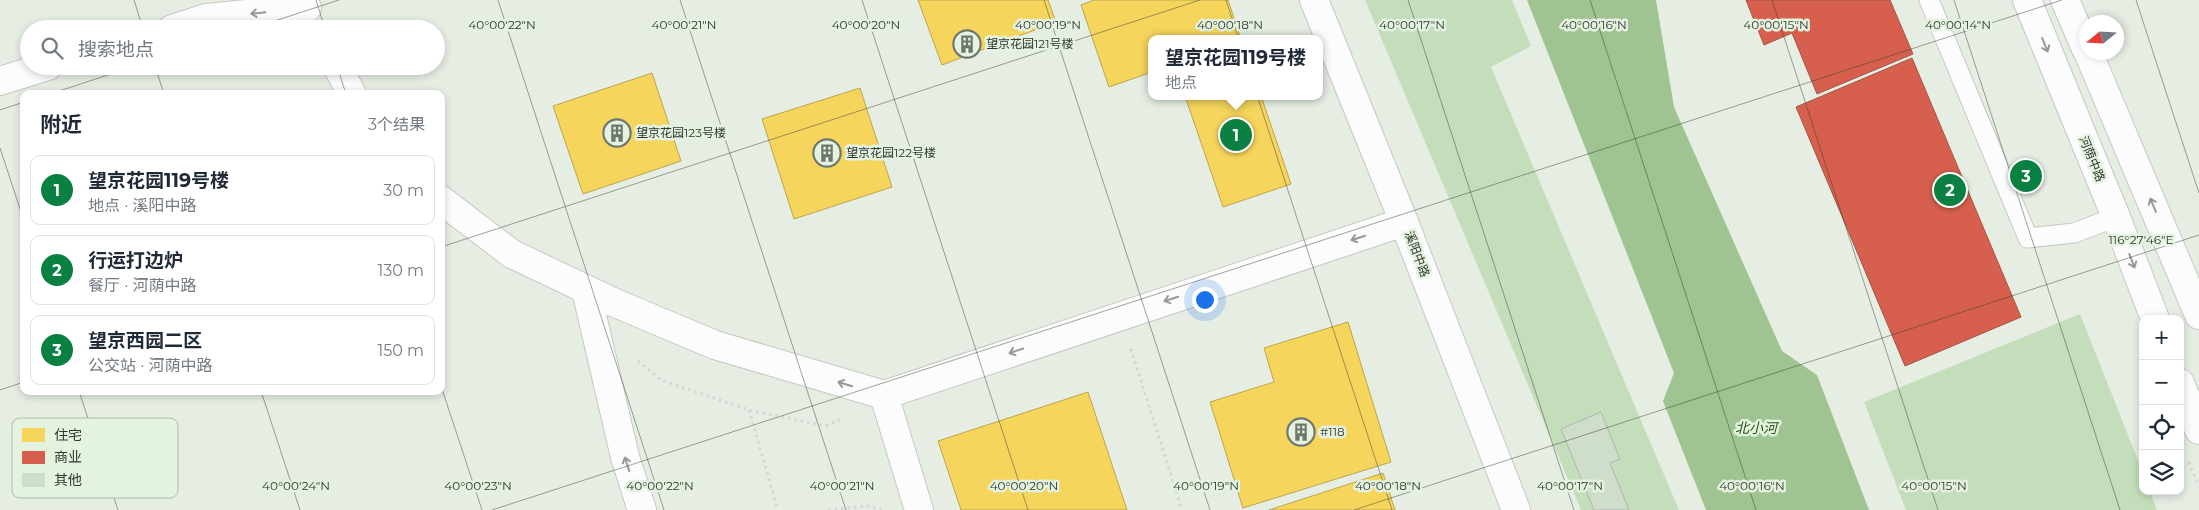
<!DOCTYPE html>
<html lang="zh">
<meta charset="utf-8">
<style>
:root{--surface:#fff;--page:#f2f2f3;--text:#1f2937;--muted:#747a83;--line:#e0e1e3;--accent:#0b8043}
body{margin:0;font-family:Montserrat,"Noto Sans SC",sans-serif;background:var(--page);color:var(--text)}
.controls{position:absolute;right:15px;bottom:15px;display:grid;overflow:hidden;border-radius:10px;box-shadow:0 2px 8px #0003}
.controls button{width:45px;height:45px;display:grid;place-items:center;padding:0;border:0;border-bottom:1px solid var(--line);background:var(--surface);color:var(--text);font:25px sans-serif}
.compass{position:absolute;left:2079px;top:15px;width:45px;height:45px;border-radius:50%;background:var(--surface);box-shadow:0 2px 8px #0003;rotate:252deg}
.you{position:absolute;left:1204px;top:299px;width:18px;height:18px;margin:-12px;border:4px solid #fff;border-radius:50%;background:#1a73e8;box-shadow:0 0 0 8px #1a73e833}
.badge{display:grid;place-items:center;width:32px;height:32px;border-radius:50%;background:var(--accent);color:#fff;font-size:16px;font-weight:700}
.pin{position:absolute;translate:-50% -50%;border:2px solid #fff;box-shadow:0 1px 5px #0006}
.popup{position:absolute;left:1148px;top:35px;width:175px;height:65px;box-sizing:border-box;display:grid;place-content:center;border-radius:10px;background:var(--surface);filter:drop-shadow(0 1px 4px #0005);font-size:16px;white-space:nowrap;color:var(--muted)}
.popup b{font-size:19px;color:var(--text)}
.popup::after{content:'';position:absolute;left:50%;top:100%;margin-left:-10px;border:10px solid transparent;border-top-color:var(--surface)}
.list{margin:0;padding:0;list-style:none}
h2{display:flex;justify-content:space-between;align-items:center;height:65px;margin:0;padding:0 20px;font-size:21px}
h2 small{font-size:16px;font-weight:400;color:var(--muted)}
.list li{display:grid;grid-template-columns:32px 1fr auto;gap:15px;align-items:center;box-sizing:border-box;height:70px;margin:0 10px 10px;padding:0 10px;border:1px solid var(--line);border-radius:10px}
.list b{display:block;font-size:19px;white-space:nowrap}
.list p{margin:0;font-size:16px;white-space:nowrap;color:var(--muted)}
.list em{font-size:16px;font-style:normal;color:var(--muted)}
.icon{flex:none;width:28px;height:28px;fill:none;stroke:currentColor;stroke-width:2;stroke-linecap:round;stroke-linejoin:round}
.map{position:relative;flex:none;width:2199px;height:510px;overflow:hidden}
.search{position:absolute;background:var(--surface);box-shadow:0 2px 8px #0003;left:20px;top:20px;width:425px;height:55px;display:flex;align-items:center;gap:12px;box-sizing:border-box;padding:0 18px;border-radius:28px;color:var(--muted);font-size:19px}
.panel{position:absolute;background:var(--surface);box-shadow:0 2px 8px #0003;left:20px;top:90px;width:425px;height:305px;border-radius:10px}
.map>svg:first-child{display:block}
.green{fill:#c4debb}
.water{fill:#9fc491}
.homes{fill:#f6d55c;stroke:#bba54e}
.shops{fill:#d6604d;stroke:#a45344}
.building{fill:#cfddcb;stroke:#b0b5ae}
.lines{fill:none;stroke-linecap:round;stroke-linejoin:round}
.lane-casing{stroke:#c4c9c2;stroke-width:21}
.street-casing{stroke:#c4c9c2;stroke-width:30}
.secondary-casing{stroke:#c4c9c2;stroke-width:30}
.path{stroke:#d4d6d4;stroke-width:3;stroke-dasharray:2.5 4;stroke-linecap:butt}
.lane{stroke:#fbfcfb;stroke-width:19}
.street{stroke:#fbfcfb;stroke-width:28}
.secondary{stroke:#fbfcfb;stroke-width:28}
.oneway{stroke:#969995}
.ticks{fill:none;stroke:#31362f;stroke-width:1;stroke-opacity:0.45}
.labels{text-anchor:middle;stroke-width:5;stroke-linejoin:round;paint-order:stroke}
.poi-label{font-size:12px;fill:#31362f;stroke:#e4f2e0;text-anchor:start}
.street-label{font-size:12px;fill:#31362f;stroke:#e4f2e0}
.water-label{font-size:14px;font-style:italic;fill:#25550e;stroke:#e4f2e0}
.key{fill:#e4f2e0;stroke:#aebaab;stroke-width:1}
.key-label{font-size:14px;fill:#31362f}
.ticks-label{font-size:12px;text-anchor:middle;fill:#31362f;stroke:#e4f2e0;stroke-width:5;stroke-linejoin:round;paint-order:stroke}
</style>
<div class="map">
<svg width="2199" height="510" viewBox="0 0 2199 510">
<rect width="100%" height="100%" fill="#e6eee4"/>
<!-- green -->
<g class="green">
<path d="M 1365,0 L 1512,0 L 1531,46 L 1491,67 L 1679,510 L 1581,510 Z"/>
<path d="M 2080,314 L 2143,473 L 2143,491 L 2150,491 L 2157,510 L 1906,510 L 1864,402 Z"/>
</g>
<!-- water -->
<path class="water" d="M 1527,0 L 1656,0 L 1674,107 L 1782,351 L 1817,375 L 1869,510 L 1706,510 L 1663,401 L 1674,373 Z"/>
<!-- homes -->
<g class="homes">
<path d="M 918,0 L 1048,0 L 1056,22 L 942,65 Z"/>
<path d="M 1094,0 L 1228,0 L 1241,39 L 1152,39 L 1152,72 L 1109,87 L 1081,5 Z"/>
<path d="M 652,73 L 681,161 L 583,194 L 553,106 Z"/>
<path d="M 860,88 L 892,187 L 794,219 L 762,119 Z"/>
<path d="M 1185,96 L 1261,96 L 1291,184 L 1223,207 Z"/>
<path d="M 1348,322 L 1391,462 L 1243,508 L 1210,402 L 1274,382 L 1264,348 Z"/>
<path d="M 1088,392 L 1127,510 L 961,510 L 938,441 Z"/>
<path d="M 1383,473 L 1395,510 L 1269,510 Z"/>
</g>
<!-- shops -->
<g class="shops">
<path d="M 1746,0 L 1890,0 L 1913,54 L 1817,94 L 1792,33 L 1764,45 Z"/>
<path d="M 1912,58 L 2021,317 L 1905,366 L 1796,107 Z"/>
</g>
<!-- building -->
<path class="building" d="M 1601,412 L 1620,459 L 1610,463 L 1629,510 L 1594,510 L 1561,429 Z"/>
<g class="lines">
<!-- lane casing -->
<g class="lane-casing">
<path id="lane" d="M 1929,0 L 2028,238 L 2074,233 L 2116,217"/>
</g>
<!-- street casing -->
<g class="street-casing">
<g id="street">
<path d="M 172,29 L 206,18 L 307,8"/>
<path d="M 337,66 L 352,94"/>
<path d="M 0,81 L 48,66"/>
<path d="M 441,200 L 512,254 L 613,302 L 715,345 L 884,395 L 1404,222"/>
<path d="M 586,290 L 625,457 L 642,510"/>
<path d="M 884,395 L 919,510"/>
</g>
</g>
<!-- secondary casing -->
<g class="secondary-casing">
<g id="secondary">
<path d="M 1314,0 L 1404,222 L 1516,510"/>
<path d="M 2027,0 L 2116,217 L 2155,319"/>
<path d="M 2065,0 L 2086,49"/>
<path d="M 2088,52 L 2199,315"/>
<path d="M 2180,383 L 2199,430"/>
</g>
</g>
<!-- path -->
<g class="path">
<path d="M 1131,349 L 1182,510"/>
<path d="M 638,361 L 661,380 L 749,410 L 826,426 L 844,418"/>
<path d="M 749,410 L 778,510"/>
<path d="M 2189,462 L 2199,487"/>
<path d="M 828,510 L 868,506 L 883,510"/>
</g>
<!-- lane -->
<use href="#lane" class="lane"/>
<!-- street -->
<use href="#street" class="street"/>
<!-- secondary -->
<use href="#secondary" class="secondary"/>
</g>
<!-- one-way arrows -->
<defs><path id="oneway-shaft" d="M-6 0H5M1.5-3L5.5 0L1.5 3" fill="none" stroke-width="1.6" stroke-linecap="round" stroke-linejoin="round" transform="scale(1.25)"/></defs>
<g class="oneway">
<use href="#oneway-shaft" transform="translate(258 13) rotate(174)"/>
<use href="#oneway-shaft" transform="translate(2045 45) rotate(68)"/>
<use href="#oneway-shaft" transform="translate(2153 205) rotate(-113)"/>
<use href="#oneway-shaft" transform="translate(1358 238) rotate(162)"/>
<use href="#oneway-shaft" transform="translate(2132 261) rotate(69)"/>
<use href="#oneway-shaft" transform="translate(1171 299) rotate(162)"/>
<use href="#oneway-shaft" transform="translate(1016 351) rotate(161)"/>
<use href="#oneway-shaft" transform="translate(845 384) rotate(-163)"/>
<use href="#oneway-shaft" transform="translate(627 464) rotate(-108)"/>
</g>
<!-- ticks -->
<path class="ticks" d="M 134,0 L 143,29M 316,0 L 325,29M 498,0 L 664,510M 680,0 L 846,510M 862,0 L 1028,510M 1044,0 L 1210,510M 1226,0 L 1392,510M 1408,0 L 1574,510M 1590,0 L 1756,510M 1772,0 L 1938,510M 1954,0 L 2120,510M 2136,0 L 2199,193M 250,29 L 339,0M 155,66 L 164,94M 337,66 L 346,94M 50,94 L 135,66M 0,110 L 24,102M 0,148 L 24,221M 441,247 L 1200,0M 441,386 L 482,510M 0,390 L 24,382M 79,391 L 118,510M 261,391 L 300,510M 492,510 L 2062,0M 1354,510 L 2199,235"/>
<!-- icons -->
<defs>
<g id="building-ring" transform="scale(1.4375)"><circle r="9.5" fill="#e4f2e0" stroke="#70766e" stroke-width="1.5"/><path d="M-4-6H4V6H1V3H-1V6H-4ZM-2.5-4.3h1.7v1.8h-1.7ZM.8-4.3h1.7v1.8H.8ZM-2.5-1h1.7V.8h-1.7ZM.8-1h1.7V.8H.8Z" fill="#70766e"/></g>
</defs>
<g fill-rule="evenodd">
<use href="#building-ring" x="967" y="44"/>
<use href="#building-ring" x="617" y="133"/>
<use href="#building-ring" x="827" y="153"/>
<use href="#building-ring" x="1301" y="432"/>
</g>
<g class="labels">
<!-- poi labels -->
<g class="poi-label">
<text x="986" y="48">望京花园121号楼</text>
<text x="636" y="137">望京花园123号楼</text>
<text x="846" y="157">望京花园122号楼</text>
<text x="1320" y="436">#118</text>
</g>
<!-- street labels -->
<g class="street-label">
<text transform="translate(2092 159) rotate(68)" y="4">河荫中路</text>
<text transform="translate(1417 254) rotate(69)" y="4">溪阳中路</text>
</g>
<!-- water labels -->
<g class="water-label">
<text x="1756" y="433">北小河</text>
</g>
</g>
<!-- legend -->
<rect x="12" y="418" width="166" height="80" rx="8" class="key"/>
<rect x="22" y="428" width="23" height="14" fill="#f6d55c"/>
<rect x="22" y="451" width="23" height="13" fill="#d6604d"/>
<rect x="22" y="473" width="23" height="14" fill="#cfddcb"/>
<g class="key-label">
<text x="54" y="440">住宅</text>
<text x="54" y="462">商业</text>
<text x="54" y="485">其他</text>
</g>
<g class="ticks-label">
<text x="502" y="29">40°00'22"N</text>
<text x="684" y="29">40°00'21"N</text>
<text x="866" y="29">40°00'20"N</text>
<text x="1048" y="29">40°00'19"N</text>
<text x="1230" y="29">40°00'18"N</text>
<text x="1412" y="29">40°00'17"N</text>
<text x="1594" y="29">40°00'16"N</text>
<text x="1776" y="29">40°00'15"N</text>
<text x="1958" y="29">40°00'14"N</text>
<text x="2141" y="244">116°27'46"E</text>
<text x="296" y="490">40°00'24"N</text>
<text x="478" y="490">40°00'23"N</text>
<text x="660" y="490">40°00'22"N</text>
<text x="842" y="490">40°00'21"N</text>
<text x="1024" y="490">40°00'20"N</text>
<text x="1206" y="490">40°00'19"N</text>
<text x="1388" y="490">40°00'18"N</text>
<text x="1570" y="490">40°00'17"N</text>
<text x="1752" y="490">40°00'16"N</text>
<text x="1934" y="490">40°00'15"N</text>
</g>
</svg>
<div class="controls">
<button>+</button>
<button>−</button>
<button><svg class="icon" aria-label="locate" viewBox="0 0 24 24"><circle cx="12" cy="12" r="6"/><path d="M12 2v4M12 18v4M2 12h4M18 12h4"/></svg></button>
<button><svg class="icon" aria-label="layers" viewBox="0 0 24 24"><path d="M12 4l9 5-9 5-9-5zM3 14l9 5 9-5"/></svg></button>
</div>
<svg class="compass" viewBox="-18 -18 36 36"><path d="M0-13l5 13h-10z" fill="#e53935"/><path d="M0 13l5-13h-10z" fill="#747a83"/></svg>
<div class="you"></div>
<div class="pin badge" style="left:1236px;top:135px">1</div>
<div class="popup"><b>望京花园119号楼</b>地点</div>
<div class="pin badge" style="left:1950px;top:190px">2</div>
<div class="pin badge" style="left:2026px;top:176px">3</div>
<div class="search"><svg class="icon" aria-label="search" viewBox="0 0 24 24"><circle cx="10" cy="10" r="6"/><path d="M15 15l6 6"/></svg>搜索地点</div>
<section class="panel">
<h2>附近<small>3个结果</small></h2>
<ul class="list">
<li><span class="badge">1</span><div><b>望京花园119号楼</b><p>地点 · 溪阳中路</p></div><em>30 m</em></li>
<li><span class="badge">2</span><div><b>行运打边炉</b><p>餐厅 · 河荫中路</p></div><em>130 m</em></li>
<li><span class="badge">3</span><div><b>望京西园二区</b><p>公交站 · 河荫中路</p></div><em>150 m</em></li>
</ul>
</section>
</div>
